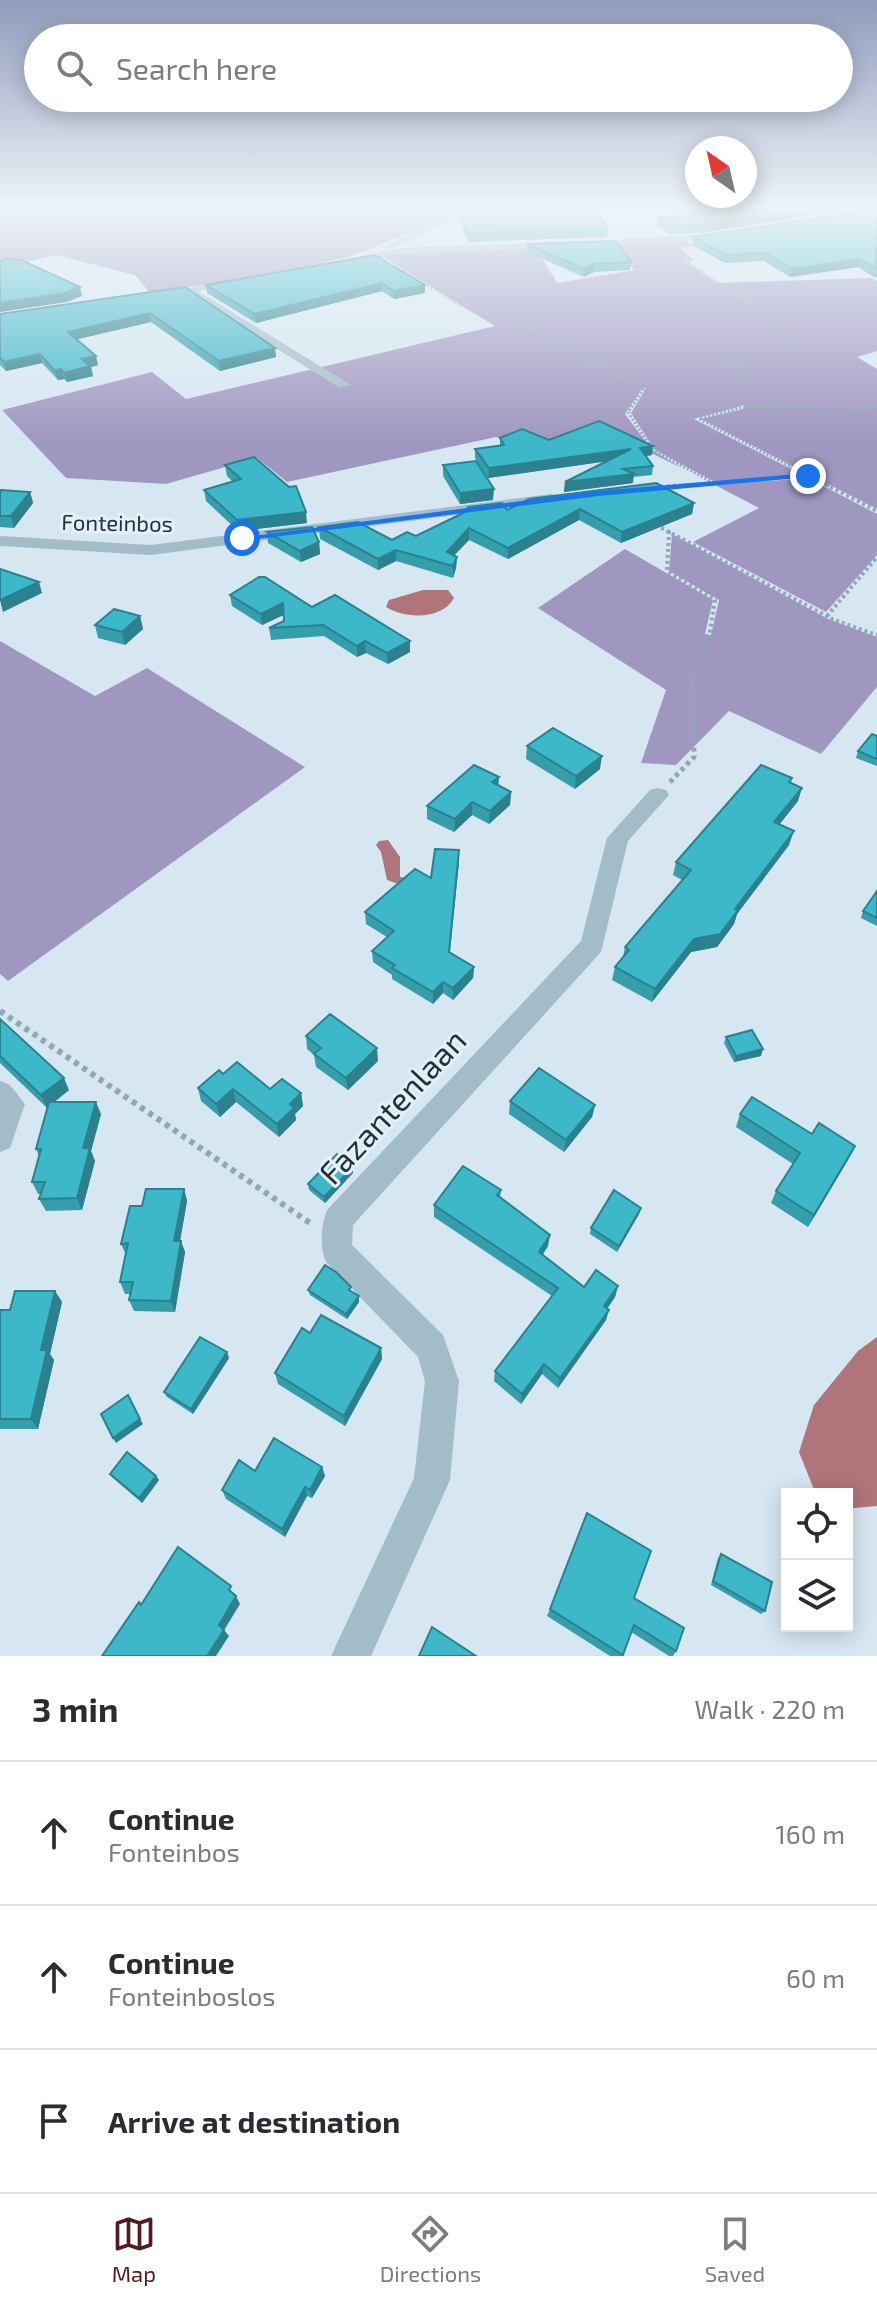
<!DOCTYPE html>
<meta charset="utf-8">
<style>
:root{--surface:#fff;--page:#f7f7f7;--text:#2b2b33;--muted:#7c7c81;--line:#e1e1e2;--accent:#561a1d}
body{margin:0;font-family:"Exo 2",sans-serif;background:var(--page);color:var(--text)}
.controls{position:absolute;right:24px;bottom:24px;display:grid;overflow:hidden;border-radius:0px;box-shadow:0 4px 20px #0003}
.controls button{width:72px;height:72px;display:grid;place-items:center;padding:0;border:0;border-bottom:2px solid var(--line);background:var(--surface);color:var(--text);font:40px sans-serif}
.compass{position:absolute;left:685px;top:136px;width:72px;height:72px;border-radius:50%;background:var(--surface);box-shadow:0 4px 20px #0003;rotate:326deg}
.stop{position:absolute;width:24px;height:24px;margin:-18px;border:6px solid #1a73e8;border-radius:50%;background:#fff}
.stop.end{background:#1a73e8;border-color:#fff;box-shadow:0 2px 8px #0008}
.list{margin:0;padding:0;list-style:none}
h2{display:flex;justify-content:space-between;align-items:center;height:104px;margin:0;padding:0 32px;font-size:34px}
h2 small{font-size:26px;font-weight:400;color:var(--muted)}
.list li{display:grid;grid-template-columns:52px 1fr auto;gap:24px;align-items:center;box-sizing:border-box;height:144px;padding:0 32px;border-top:2px solid var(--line)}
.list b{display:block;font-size:30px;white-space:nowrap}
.list p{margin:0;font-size:26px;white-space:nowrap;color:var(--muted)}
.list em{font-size:26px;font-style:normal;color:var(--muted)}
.icon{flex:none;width:44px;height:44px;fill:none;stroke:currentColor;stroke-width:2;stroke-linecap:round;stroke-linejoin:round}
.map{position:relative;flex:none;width:877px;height:1656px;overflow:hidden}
.search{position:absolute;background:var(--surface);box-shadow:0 4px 20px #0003;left:24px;right:24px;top:24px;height:88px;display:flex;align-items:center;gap:20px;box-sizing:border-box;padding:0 28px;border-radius:44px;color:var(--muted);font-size:30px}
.sheet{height:536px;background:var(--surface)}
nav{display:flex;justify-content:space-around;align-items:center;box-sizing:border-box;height:112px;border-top:2px solid var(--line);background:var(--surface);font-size:22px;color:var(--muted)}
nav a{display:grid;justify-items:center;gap:4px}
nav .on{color:var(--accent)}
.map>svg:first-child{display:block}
.green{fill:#a097c0}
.water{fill:#af757a}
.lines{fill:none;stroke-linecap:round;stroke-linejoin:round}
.path-far4{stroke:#8da9b5;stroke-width:2;stroke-dasharray:2 2;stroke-linecap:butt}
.path-far3{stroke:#8da9b5;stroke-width:3;stroke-dasharray:2 2;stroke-linecap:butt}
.path-far2{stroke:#8da9b5;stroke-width:4;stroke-dasharray:3 3;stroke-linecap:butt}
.path-far1{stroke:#8da9b5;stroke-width:5;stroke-dasharray:4 4;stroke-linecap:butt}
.path{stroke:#8da9b5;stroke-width:6;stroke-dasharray:5 5;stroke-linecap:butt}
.minor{fill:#a3bcc9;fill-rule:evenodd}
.tertiary{fill:#a3bcc9;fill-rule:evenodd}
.wall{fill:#349ead}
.shaded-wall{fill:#2b818d}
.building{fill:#3db8c9;stroke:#2b818d;stroke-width:2}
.route{fill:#1a73e8}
.labels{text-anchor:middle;stroke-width:6;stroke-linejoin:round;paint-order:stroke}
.far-street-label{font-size:22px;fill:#253134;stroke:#e3f0f9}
.near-street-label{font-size:32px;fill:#253134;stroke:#e3f0f9}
</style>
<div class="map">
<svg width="877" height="1656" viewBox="0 0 877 1656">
<rect width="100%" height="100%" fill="#d7e7f1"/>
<!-- green -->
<g class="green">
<path d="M 0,209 L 469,209 L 349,257 L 256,277 L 150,293 L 135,275 L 56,255 L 0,268 Z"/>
<path d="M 687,241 L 693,246 L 680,248 L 694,260 L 685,261 L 717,283 L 872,278 L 877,281 L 877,351 L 857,357 L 877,369 L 877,509 L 701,419 L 743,409 L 745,405 L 694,419 L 803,475 L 715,482 L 655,450 L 631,413 L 646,388 L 642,389 L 625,414 L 652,450 L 682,468 L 591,424 L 530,453 L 496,437 L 287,482 L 257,458 L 166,484 L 66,478 L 2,410 L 152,372 L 186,399 L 495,326 L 380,255 L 536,248 L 557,283 L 635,270 L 602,245 Z"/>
<path d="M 808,478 L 877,514 L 877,555 L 826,612 L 693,542 L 759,508 L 715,485 Z"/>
<path d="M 672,534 L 828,619 L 877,637 L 877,687 L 821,754 L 729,711 L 676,765 L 641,763 L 666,690 L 538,608 L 625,549 L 713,600 L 705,634 L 711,635 L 719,600 L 669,571 Z"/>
<path d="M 0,641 L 95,696 L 147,668 L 305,767 L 8,981 L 0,974 Z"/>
</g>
<!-- water -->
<g class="water">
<path d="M 423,590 L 448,590 L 454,598 C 442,620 405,619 386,607 L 389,600 Z"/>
<path d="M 388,840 L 400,857 L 400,877 L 407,878 L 398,884 L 387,880 L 381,852 L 376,845 L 379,841 Z"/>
<path d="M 877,1337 L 877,1506 L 854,1508 L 847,1505 L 847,1494 L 815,1492 L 799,1452 L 814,1405 L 858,1351 Z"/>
</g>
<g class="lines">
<!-- path-far4 -->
<g class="path-far4">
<path d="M 279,209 L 390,230"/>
<path d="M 396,209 L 427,214"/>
<path d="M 376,225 L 405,220"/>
<path d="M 675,253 L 771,318 L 784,331"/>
<path d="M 396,267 L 474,313 L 492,309 L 534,331"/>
</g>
<!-- path-far3 -->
<g class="path-far3">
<path d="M 531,329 L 644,389 L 628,412 L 653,450 L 714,483"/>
<path d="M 782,329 L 790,337 L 786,353 L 725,361 L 769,397 L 787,407"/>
<path d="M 674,486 L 807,476"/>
<path d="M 829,486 L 699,419 L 739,408 L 810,406 L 815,413 L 823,414 L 877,407"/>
</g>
<!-- path-far2 -->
<g class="path-far2">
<path d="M 825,484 L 877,511"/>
<path d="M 661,487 L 700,484"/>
<path d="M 656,525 L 834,620 L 877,635"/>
<path d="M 669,531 L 667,571 L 715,600 L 708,644 L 695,661 L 692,683"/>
<path d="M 827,616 L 877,557"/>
</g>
<!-- path-far1 -->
<path class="path-far1" d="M 670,782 L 694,757 L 693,681"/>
<!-- path -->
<path class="path" d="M 0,1011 L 313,1225"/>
<!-- minor -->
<g class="minor">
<path d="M 185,288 L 193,288 L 351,385 L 340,388 L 185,292 Z"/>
<path d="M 551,494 L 556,496 L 556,502 L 151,555 L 0,546 L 0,536 L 151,545 Z"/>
<path d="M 658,788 L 666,790 L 669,795 L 628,841 L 601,952 L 353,1225 L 352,1245 L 443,1335 L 459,1381 L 450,1480 L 371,1656 L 331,1656 L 414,1478 L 425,1381 L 418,1357 L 326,1262 C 319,1246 321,1226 327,1210 L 581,941 L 607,838 L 650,790 Z"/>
<path d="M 0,1081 L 10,1085 L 25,1104 L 10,1148 L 0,1152 Z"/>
</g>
<!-- tertiary -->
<g class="tertiary">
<path d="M 466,209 L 478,209 L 390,249 L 381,247 Z"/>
<path d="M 722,233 L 725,238 L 589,247 L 584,244 L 589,241 Z"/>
<path d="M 554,242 L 559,245 L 558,247 L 400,254 L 326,268 L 321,265 L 400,248 Z"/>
<path d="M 233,280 L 237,281 L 237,285 L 161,297 L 156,294 Z"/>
</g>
</g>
<!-- wall -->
<g class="wall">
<path d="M 721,209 L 851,209 L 700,233 L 671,234 L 657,226 L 658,218 Z"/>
<path d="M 877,209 L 877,277 L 874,277 L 858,267 L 790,277 L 764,261 L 725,263 L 692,245 L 693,237 Z"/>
<path d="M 460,215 L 608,228 L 607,237 L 469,242 L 460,223 Z"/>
<path d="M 527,244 L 631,262 L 630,270 L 594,272 L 584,277 L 527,252 Z"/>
<path d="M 375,255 L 425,285 L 425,293 L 394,299 L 382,291 L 256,323 L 207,293 L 206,285 Z"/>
<path d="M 185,287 L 275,348 L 276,357 L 220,371 L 151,322 L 77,339 L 98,365 L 91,367 L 93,376 L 67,382 L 64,379 L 58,380 L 42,363 L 6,371 L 0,365 L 0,314 Z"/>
<path d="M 500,438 L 549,440 L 652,455 L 646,456 L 653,466 L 652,475 L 633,477 L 633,483 L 564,492 L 565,482 L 607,461 L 488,478 L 475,458 L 475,449 L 500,445 Z"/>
<path d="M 225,465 L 307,523 L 238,531 L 206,501 L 204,490 L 233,482 L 227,476 Z"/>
<path d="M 443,465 L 493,500 L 460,504 L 443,476 Z"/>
<path d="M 0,492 L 30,492 L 33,503 L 14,528 L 0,527 Z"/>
<path d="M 694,503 L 692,514 L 621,543 L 579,520 L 508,559 L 469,540 L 454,555 L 457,557 L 456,568 L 453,578 L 396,561 L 378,570 L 320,539 L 319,527 L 392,540 L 416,536 L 468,510 L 468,507 L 507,510 Z"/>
<path d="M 267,532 L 319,542 L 320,554 L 301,562 L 268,543 Z"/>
<path d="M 230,595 L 312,607 L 410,652 L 388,664 L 366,653 L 357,657 L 324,636 L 271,640 L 269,628 L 284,621 L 284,615 L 262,625 L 232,606 Z"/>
<path d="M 140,616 L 143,629 L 125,645 L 98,638 L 95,625 Z"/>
<path d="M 877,736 L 877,766 L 856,758 L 858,751 Z"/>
<path d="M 527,746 L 600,769 L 575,789 L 526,759 Z"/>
<path d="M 792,778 L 791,783 L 798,801 L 779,825 L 789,845 L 737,914 L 734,924 L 717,947 L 691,952 L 652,1002 L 612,980 L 615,967 L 623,957 L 625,947 L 682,880 L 673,875 L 676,862 Z"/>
<path d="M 499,786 L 511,792 L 510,805 L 489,824 L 472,815 L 454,832 L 427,819 L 427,806 Z"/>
<path d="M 459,862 L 450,952 L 474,967 L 473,978 L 453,1000 L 443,993 L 433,1004 L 392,979 L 392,975 L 373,962 L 372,951 L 387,937 L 366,924 L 365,912 Z"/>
<path d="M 877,891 L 877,926 L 861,918 L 863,911 Z"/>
<path d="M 0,1019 L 69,1090 L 54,1102 L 101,1114 L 91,1151 L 95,1161 L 82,1210 L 46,1211 L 39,1199 L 41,1194 L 38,1194 L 32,1182 L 39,1156 L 36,1149 L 47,1108 L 0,1063 Z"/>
<path d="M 306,1036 L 378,1061 L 348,1090 L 316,1067 L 314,1055 L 307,1049 Z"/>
<path d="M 726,1037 L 761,1056 L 734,1062 L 724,1043 Z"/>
<path d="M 223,1074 L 270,1089 L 301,1093 L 303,1106 L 295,1114 L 296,1120 L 279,1137 L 236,1102 L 220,1117 L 201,1101 L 198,1088 Z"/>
<path d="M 510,1101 L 595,1105 L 592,1117 L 564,1152 L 509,1114 Z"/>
<path d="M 740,1114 L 812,1134 L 849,1158 L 808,1227 L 771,1203 L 776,1191 L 793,1164 L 736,1127 Z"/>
<path d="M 353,1173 L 325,1203 L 309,1190 L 308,1184 Z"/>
<path d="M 184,1189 L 187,1201 L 180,1241 L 185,1252 L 175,1312 L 134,1311 L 129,1300 L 131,1294 L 125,1294 L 120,1282 L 126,1255 L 121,1244 L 142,1206 Z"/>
<path d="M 501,1190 L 500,1198 L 548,1246 L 542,1255 L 584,1287 L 618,1286 L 615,1297 L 607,1309 L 606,1320 L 558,1388 L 542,1374 L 521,1404 L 494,1381 L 495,1371 L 552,1296 L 434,1217 L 434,1205 Z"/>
<path d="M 639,1214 L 617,1252 L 590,1234 L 591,1228 Z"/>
<path d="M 308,1290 L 352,1292 L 359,1302 L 347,1319 L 310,1295 Z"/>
<path d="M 55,1291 L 62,1302 L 50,1354 L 54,1360 L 38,1429 L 0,1429 L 0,1310 L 10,1310 Z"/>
<path d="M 310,1333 L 381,1348 L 382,1359 L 345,1426 L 278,1384 L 275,1373 Z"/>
<path d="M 227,1352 L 229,1358 L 193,1414 L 167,1397 L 164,1392 Z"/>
<path d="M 322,1467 L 325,1476 L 312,1498 L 307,1496 L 285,1537 L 226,1499 L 222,1490 L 255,1471 Z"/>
<path d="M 110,1474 L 156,1476 L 159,1480 L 142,1503 L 113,1478 Z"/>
<path d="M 721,1554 L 765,1611 L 761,1614 L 711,1585 L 718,1558 Z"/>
<path d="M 634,1598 L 676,1651 L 673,1656 L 669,1656 L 631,1632 L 623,1656 L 610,1656 L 547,1616 L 550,1609 Z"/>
</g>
<!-- shaded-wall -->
<g class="shaded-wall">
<path d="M 805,209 L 851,209 L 700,233 L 701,225 Z"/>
<path d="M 860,259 L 858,267 L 790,277 L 792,269 Z"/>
<path d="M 594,264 L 594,272 L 584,277 L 584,269 Z"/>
<path d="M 382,283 L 382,291 L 256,323 L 255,314 Z"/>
<path d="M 425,285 L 425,293 L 394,299 L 394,291 Z"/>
<path d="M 80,287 L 82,296 L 67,302 L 0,312 L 0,303 Z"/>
<path d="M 150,313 L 151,322 L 70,341 L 68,332 Z"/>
<path d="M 275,348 L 276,357 L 220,371 L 219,361 Z"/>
<path d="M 40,354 L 42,363 L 6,371 L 4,362 Z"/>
<path d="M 96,356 L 98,365 L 91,367 L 93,376 L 67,382 L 64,373 L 82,359 Z"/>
<path d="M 61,369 L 64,379 L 58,380 L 55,371 Z"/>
<path d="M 653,446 L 652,455 L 639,457 L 640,448 Z"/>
<path d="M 631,449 L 630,458 L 488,478 L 489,468 Z"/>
<path d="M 634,474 L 633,483 L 564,492 L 565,482 Z"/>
<path d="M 494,489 L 493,500 L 460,504 L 460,493 Z"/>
<path d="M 30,492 L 33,503 L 14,528 L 11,516 Z"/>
<path d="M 694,503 L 692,514 L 621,543 L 622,532 Z"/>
<path d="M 580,509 L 579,520 L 508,559 L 508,548 Z"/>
<path d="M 306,512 L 307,523 L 238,531 L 237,520 Z"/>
<path d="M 469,528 L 469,540 L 447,563 L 447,552 Z"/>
<path d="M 319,542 L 320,554 L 301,562 L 300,551 Z"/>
<path d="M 396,550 L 396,561 L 378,570 L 378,559 Z"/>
<path d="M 457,557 L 456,568 L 453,578 L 453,566 Z"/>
<path d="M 39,582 L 42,593 L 3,612 L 0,600 Z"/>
<path d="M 283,603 L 285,614 L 262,625 L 261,614 Z"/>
<path d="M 140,616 L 143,629 L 125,645 L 122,632 Z"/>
<path d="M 365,641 L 366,653 L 357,657 L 357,646 Z"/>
<path d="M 410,641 L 410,652 L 388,664 L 387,653 Z"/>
<path d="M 602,756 L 600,769 L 575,789 L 576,776 Z"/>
<path d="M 499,777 L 498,790 L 492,782 Z"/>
<path d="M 802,788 L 798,801 L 770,836 L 774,822 Z"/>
<path d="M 511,792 L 510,805 L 489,824 L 490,811 Z"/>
<path d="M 472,802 L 472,815 L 454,832 L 455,819 Z"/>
<path d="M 794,831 L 789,845 L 737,914 L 734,924 L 717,947 L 691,952 L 652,1002 L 655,989 L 694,939 L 735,909 Z"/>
<path d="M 459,850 L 459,862 L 448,963 L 449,952 Z"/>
<path d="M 474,967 L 473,978 L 453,1000 L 453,988 Z"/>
<path d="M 443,982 L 443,993 L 433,1004 L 433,992 Z"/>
<path d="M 377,1048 L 378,1061 L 348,1090 L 346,1078 Z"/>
<path d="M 763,1049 L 761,1056 L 734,1062 L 736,1056 Z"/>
<path d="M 64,1078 L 69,1090 L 47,1108 L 41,1095 Z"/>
<path d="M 233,1089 L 236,1102 L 220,1117 L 216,1104 Z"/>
<path d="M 301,1093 L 303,1106 L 295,1114 L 296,1120 L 279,1137 L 277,1124 L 290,1104 Z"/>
<path d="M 96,1102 L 101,1114 L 91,1151 L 95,1161 L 82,1210 L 77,1198 L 83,1148 Z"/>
<path d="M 595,1105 L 592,1117 L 564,1152 L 566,1140 Z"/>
<path d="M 855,1146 L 849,1158 L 808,1227 L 814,1215 Z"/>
<path d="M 353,1167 L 353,1173 L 325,1203 L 324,1197 Z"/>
<path d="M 184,1189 L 187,1201 L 178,1252 L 174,1241 Z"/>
<path d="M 641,1208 L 639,1214 L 617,1252 L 619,1246 Z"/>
<path d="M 550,1235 L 548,1246 L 537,1264 L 539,1252 Z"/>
<path d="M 181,1241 L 185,1252 L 175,1312 L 171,1301 Z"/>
<path d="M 618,1286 L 615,1297 L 601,1317 L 604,1306 Z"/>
<path d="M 55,1291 L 62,1302 L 50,1354 L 54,1360 L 38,1429 L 31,1419 L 41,1350 Z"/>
<path d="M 359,1296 L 359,1302 L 347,1319 L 346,1314 Z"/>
<path d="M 609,1310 L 606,1320 L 558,1388 L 560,1378 Z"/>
<path d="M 381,1348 L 382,1359 L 345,1426 L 344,1416 Z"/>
<path d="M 227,1352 L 229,1358 L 193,1414 L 191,1409 Z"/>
<path d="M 544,1364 L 542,1374 L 521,1404 L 522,1394 Z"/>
<path d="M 140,1419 L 143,1424 L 116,1443 L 113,1438 Z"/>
<path d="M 322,1467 L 325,1476 L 312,1498 L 310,1490 Z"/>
<path d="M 156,1476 L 159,1480 L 142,1503 L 139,1498 Z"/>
<path d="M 305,1487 L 307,1496 L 285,1537 L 282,1529 Z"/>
<path d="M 236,1596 L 240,1604 L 223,1632 L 219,1625 Z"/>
<path d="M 224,1630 L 229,1636 L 216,1656 L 207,1656 Z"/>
</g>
<!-- building -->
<g class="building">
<path d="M 474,209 L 594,209 L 608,228 L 469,234 L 460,215 Z"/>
<path d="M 721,209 L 805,209 L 701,225 L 672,226 L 658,218 Z"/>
<path d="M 877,209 L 876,269 L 860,259 L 792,269 L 766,253 L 726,255 L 693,237 Z"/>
<path d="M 616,241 L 631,262 L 594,264 L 584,269 L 527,244 Z"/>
<path d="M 375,255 L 425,285 L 394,291 L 382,283 L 255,314 L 206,285 Z"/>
<path d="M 6,259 L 21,260 L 80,287 L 65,293 L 0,303 L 0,261 Z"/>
<path d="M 185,287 L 275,348 L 219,361 L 150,313 L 68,332 L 96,356 L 82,359 L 90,366 L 64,373 L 61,369 L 55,371 L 40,354 L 4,362 L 0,358 L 0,314 Z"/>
<path d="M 599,421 L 653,446 L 640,448 L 653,466 L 623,469 L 634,474 L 565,482 L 631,449 L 489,468 L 475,449 L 504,445 L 500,438 L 522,429 L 549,440 Z"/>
<path d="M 254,457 L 289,487 L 296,486 L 306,512 L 237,520 L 204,490 L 241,479 L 225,465 Z"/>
<path d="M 476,461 L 494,489 L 460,493 L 443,465 Z"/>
<path d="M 656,483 L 694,503 L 622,532 L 580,509 L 508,548 L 469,528 L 447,552 L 457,557 L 453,566 L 396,550 L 378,559 L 319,527 L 358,522 L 392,540 L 407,532 L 416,536 L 459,515 L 469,509 L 468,507 L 502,503 L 507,510 L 529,499 Z"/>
<path d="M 1,490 L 30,492 L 11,516 L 0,516 L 0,492 Z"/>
<path d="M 312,527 L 319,542 L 300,551 L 267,532 Z"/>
<path d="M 0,569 L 39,582 L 0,600 Z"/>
<path d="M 259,577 L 265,577 L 312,607 L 335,595 L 410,641 L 387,653 L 365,641 L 357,646 L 323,625 L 269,628 L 284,621 L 283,603 L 261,614 L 230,595 Z"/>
<path d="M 114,609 L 140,616 L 122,632 L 95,625 Z"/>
<path d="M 553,728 L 602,756 L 576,776 L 527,746 Z"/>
<path d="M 872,734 L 877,736 L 877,759 L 858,751 Z"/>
<path d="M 474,765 L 499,777 L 492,782 L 511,792 L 490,811 L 472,802 L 455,819 L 427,806 Z"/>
<path d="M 761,765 L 792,778 L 789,782 L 802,788 L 774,822 L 794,831 L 735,909 L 738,910 L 720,934 L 694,939 L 655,989 L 615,967 L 629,950 L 625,947 L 691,870 L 676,862 Z"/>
<path d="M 435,849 L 459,850 L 449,952 L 474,967 L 453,988 L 443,982 L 433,992 L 392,968 L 395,965 L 372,951 L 394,931 L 365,912 L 415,869 L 431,878 Z"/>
<path d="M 877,891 L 877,918 L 863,911 Z"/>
<path d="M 330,1014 L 377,1048 L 346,1078 L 314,1054 L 321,1048 L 306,1036 Z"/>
<path d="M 0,1019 L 64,1078 L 41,1095 L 0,1056 Z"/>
<path d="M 752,1030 L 763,1049 L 736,1056 L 726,1037 Z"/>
<path d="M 237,1062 L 270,1089 L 282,1079 L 301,1093 L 290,1104 L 294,1108 L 277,1124 L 233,1089 L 216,1104 L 198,1088 L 219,1070 L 223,1074 Z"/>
<path d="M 539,1068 L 595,1105 L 566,1140 L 510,1101 Z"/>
<path d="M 752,1097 L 812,1134 L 819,1123 L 855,1146 L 814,1215 L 776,1191 L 800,1153 L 740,1114 Z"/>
<path d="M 49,1102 L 96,1102 L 83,1148 L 90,1148 L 77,1198 L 39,1199 L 45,1182 L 32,1182 L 41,1149 L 36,1149 Z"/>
<path d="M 337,1154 L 353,1167 L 324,1197 L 308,1184 Z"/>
<path d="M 463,1166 L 501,1190 L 497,1195 L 550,1235 L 539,1252 L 584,1287 L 596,1270 L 618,1286 L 604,1306 L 609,1310 L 560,1378 L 544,1364 L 522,1394 L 495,1371 L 558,1288 L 434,1205 Z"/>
<path d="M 146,1189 L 184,1189 L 174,1241 L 181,1241 L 171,1301 L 129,1300 L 133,1282 L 120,1282 L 128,1243 L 121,1244 L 130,1206 L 142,1206 Z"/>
<path d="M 614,1190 L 641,1208 L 619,1246 L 591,1228 Z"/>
<path d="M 325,1265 L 336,1272 L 351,1287 L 349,1290 L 359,1296 L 346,1314 L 308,1290 Z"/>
<path d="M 15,1291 L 55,1291 L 41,1350 L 47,1350 L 31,1419 L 0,1419 L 0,1310 L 10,1310 Z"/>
<path d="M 321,1315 L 381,1348 L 344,1416 L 275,1373 L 302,1328 L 310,1333 Z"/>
<path d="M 200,1337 L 227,1352 L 191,1409 L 164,1392 Z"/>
<path d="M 128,1395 L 140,1419 L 113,1438 L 101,1414 Z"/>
<path d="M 274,1438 L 322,1467 L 310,1490 L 305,1487 L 282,1529 L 222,1490 L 239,1460 L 255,1471 Z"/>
<path d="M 127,1452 L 156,1476 L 139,1498 L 110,1474 Z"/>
<path d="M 587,1513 L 651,1551 L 634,1598 L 684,1628 L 676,1651 L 634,1625 L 623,1655 L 550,1609 Z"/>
<path d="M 178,1547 L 231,1586 L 229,1590 L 236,1596 L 219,1625 L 224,1630 L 207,1656 L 102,1656 L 139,1602 L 141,1605 Z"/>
<path d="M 721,1554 L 772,1582 L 765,1611 L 713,1581 Z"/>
<path d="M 432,1627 L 476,1656 L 419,1656 Z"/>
</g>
<!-- sky -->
<linearGradient id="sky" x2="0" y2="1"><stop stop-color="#919bbc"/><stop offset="0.47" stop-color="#edf4f9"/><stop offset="1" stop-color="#edf4f9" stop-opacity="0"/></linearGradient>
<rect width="877" height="440" fill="url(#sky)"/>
<!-- route -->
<path class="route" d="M 808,473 L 811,477 L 598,496 L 242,541 L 237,538 L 598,491 Z"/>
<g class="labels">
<!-- far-street labels -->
<g class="far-street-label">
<text transform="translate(117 523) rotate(1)" y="8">Fonteinbos</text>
</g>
<!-- near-street labels -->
<g class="near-street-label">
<text transform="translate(393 1107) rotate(-47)" y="11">Fazantenlaan</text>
</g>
</g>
</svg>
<div class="controls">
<button><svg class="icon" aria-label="locate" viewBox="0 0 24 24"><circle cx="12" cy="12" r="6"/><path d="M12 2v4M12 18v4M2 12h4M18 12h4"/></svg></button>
<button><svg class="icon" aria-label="layers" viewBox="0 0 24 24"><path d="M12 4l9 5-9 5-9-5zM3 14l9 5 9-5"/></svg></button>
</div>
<svg class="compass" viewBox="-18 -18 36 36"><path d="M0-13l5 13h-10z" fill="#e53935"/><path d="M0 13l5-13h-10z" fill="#7c7c81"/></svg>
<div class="stop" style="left:242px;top:538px"></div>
<div class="stop end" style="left:808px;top:476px"></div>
<div class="search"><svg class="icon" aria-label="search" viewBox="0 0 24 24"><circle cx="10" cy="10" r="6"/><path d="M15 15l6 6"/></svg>Search here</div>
</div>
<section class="sheet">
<h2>3 min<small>Walk · 220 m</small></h2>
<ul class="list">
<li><svg class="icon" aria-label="ahead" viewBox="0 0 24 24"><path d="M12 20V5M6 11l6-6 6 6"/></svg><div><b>Continue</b><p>Fonteinbos</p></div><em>160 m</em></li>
<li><svg class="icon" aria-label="ahead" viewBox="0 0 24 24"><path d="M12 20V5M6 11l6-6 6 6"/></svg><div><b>Continue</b><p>Fonteinboslos</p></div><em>60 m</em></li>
<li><svg class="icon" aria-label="arrive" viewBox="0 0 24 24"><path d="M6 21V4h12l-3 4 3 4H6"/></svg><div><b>Arrive at destination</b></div></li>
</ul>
</section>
<nav>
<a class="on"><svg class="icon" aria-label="map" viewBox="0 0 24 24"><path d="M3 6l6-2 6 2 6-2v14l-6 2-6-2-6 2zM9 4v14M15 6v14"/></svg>Map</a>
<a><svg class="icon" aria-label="directions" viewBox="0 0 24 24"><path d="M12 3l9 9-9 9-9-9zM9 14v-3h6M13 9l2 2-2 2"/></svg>Directions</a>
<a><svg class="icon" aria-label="saved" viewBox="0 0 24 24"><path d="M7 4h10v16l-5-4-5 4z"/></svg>Saved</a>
</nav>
